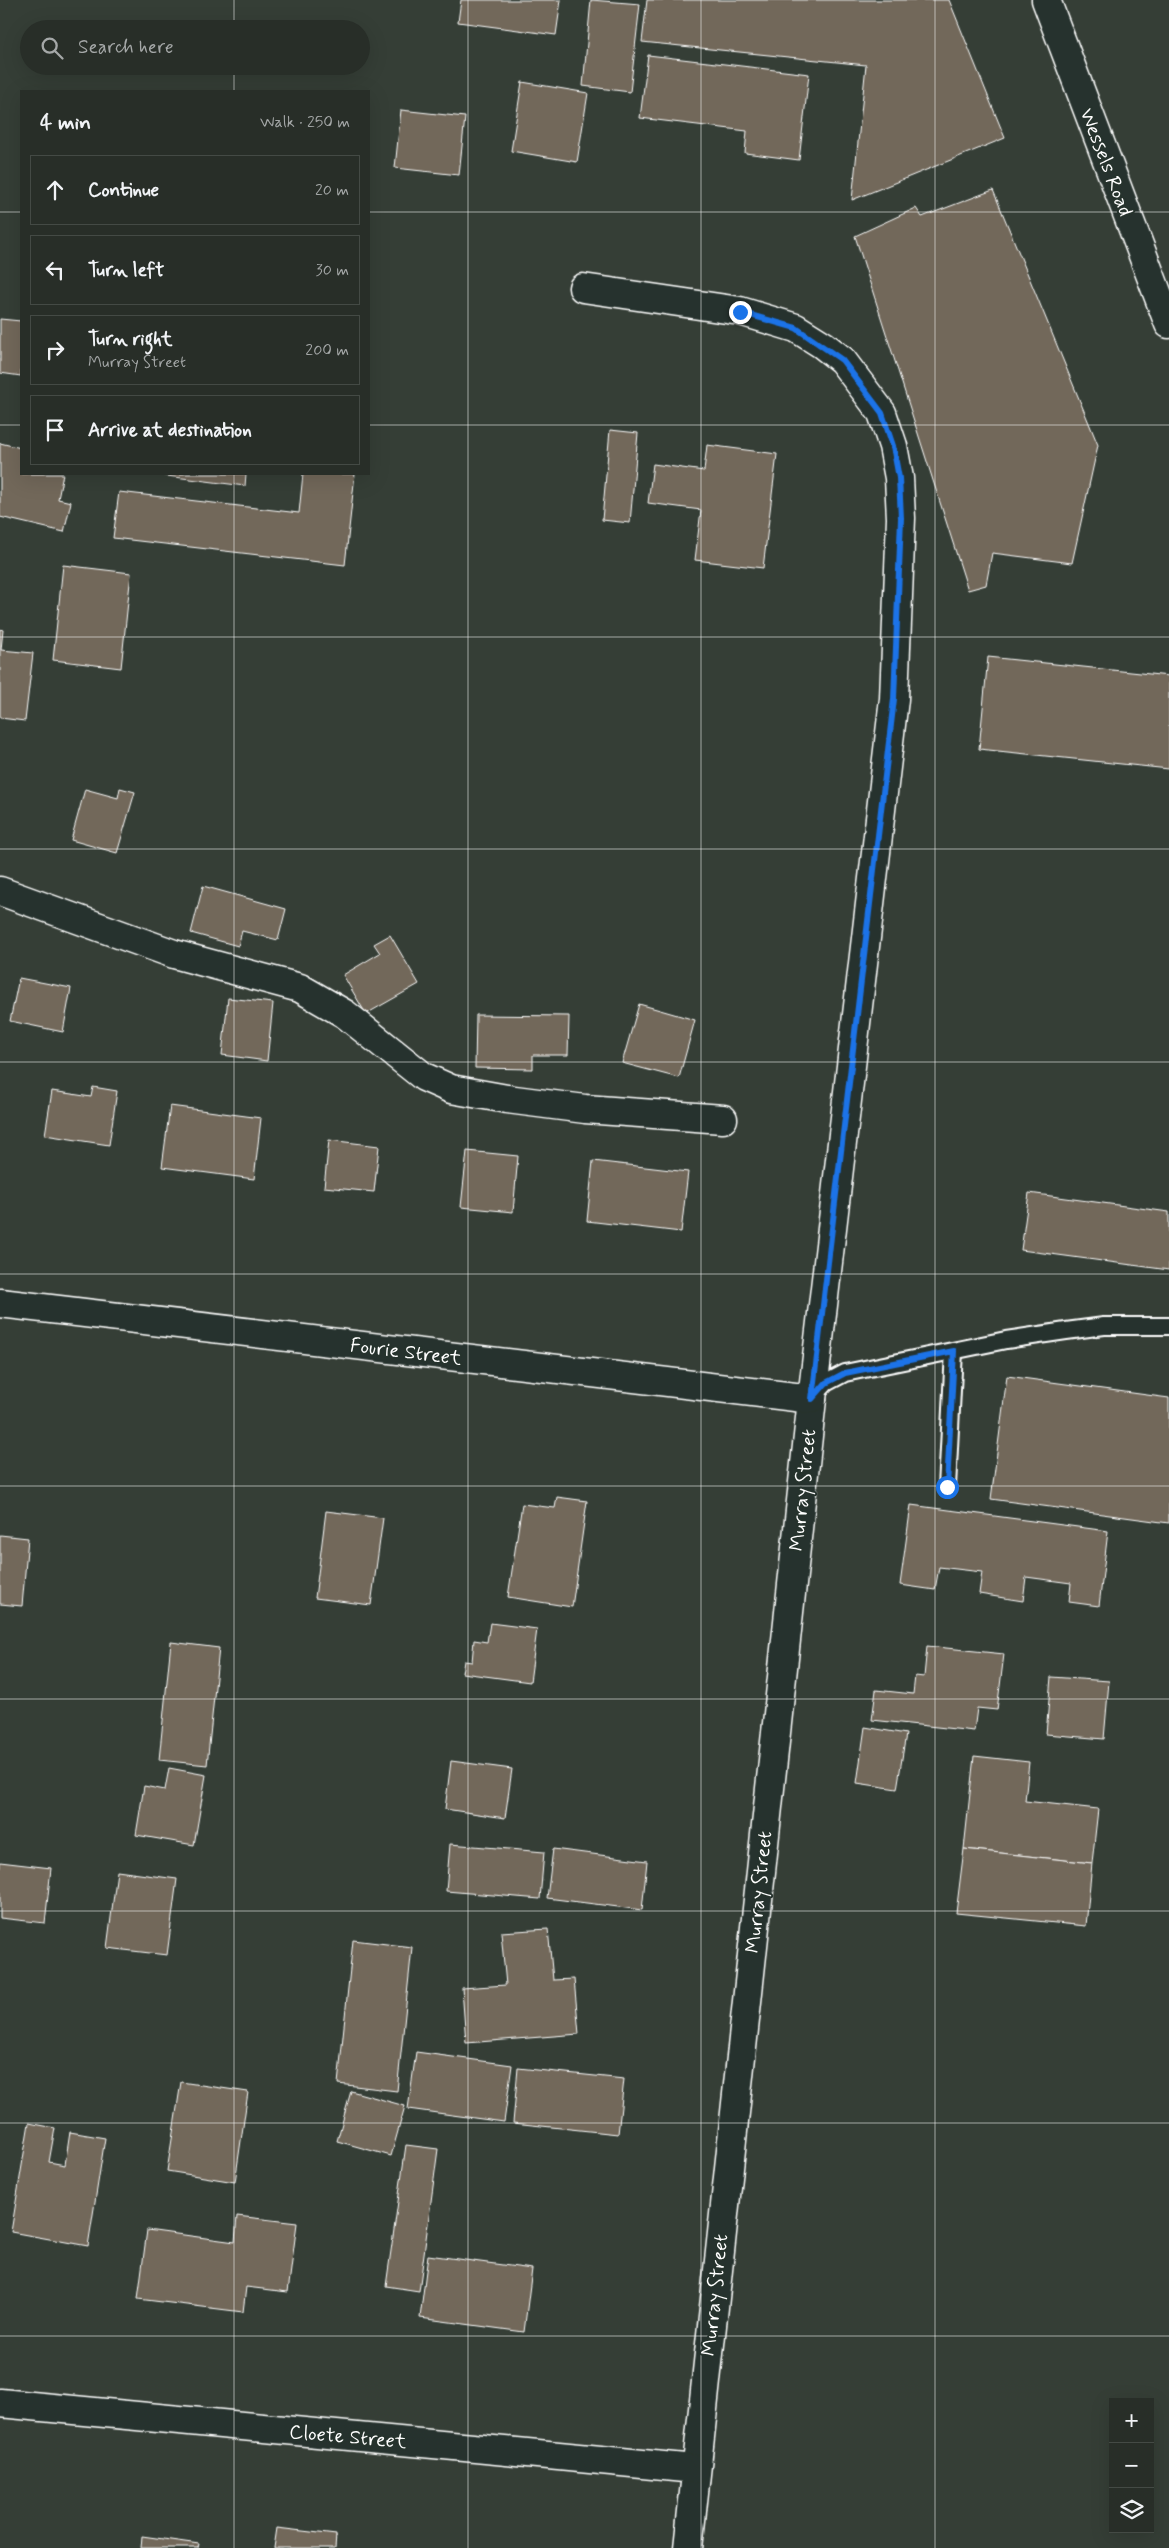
<!DOCTYPE html>
<meta charset="utf-8">
<style>
:root{--surface:#282e28;--page:#303630;--text:#f1f3f6;--muted:#a5a8a8;--line:#444a45}
body{margin:0;font-family:Mynerve,sans-serif;background:var(--page);color:var(--text)}
.controls{position:absolute;right:15px;bottom:15px;display:grid;overflow:hidden;border-radius:0px;box-shadow:0 5px 20px #0002}
.controls button{width:45px;height:45px;display:grid;place-items:center;padding:0;border:0;border-bottom:1px solid var(--line);background:var(--surface);color:var(--text);font:25px sans-serif}
.stop{position:absolute;width:15px;height:15px;margin:-11px;border:4px solid #1a73e8;border-radius:50%;background:#fff}
.stop.end{background:#1a73e8;border-color:#fff;box-shadow:0 1px 5px #0008}
.list{margin:0;padding:0;list-style:none}
h2{display:flex;justify-content:space-between;align-items:center;height:65px;margin:0;padding:0 20px;font-size:21px}
h2 small{font-size:16px;font-weight:400;color:var(--muted)}
.list li{display:grid;grid-template-columns:32px 1fr auto;gap:15px;align-items:center;box-sizing:border-box;height:70px;margin:0 10px 10px;padding:0 10px;border:1px solid var(--line);border-radius:0px}
.list b{display:block;font-size:19px;white-space:nowrap}
.list p{margin:0;font-size:16px;white-space:nowrap;color:var(--muted)}
.list em{font-size:16px;font-style:normal;color:var(--muted)}
.icon{flex:none;width:28px;height:28px;fill:none;stroke:currentColor;stroke-width:2;stroke-linecap:round;stroke-linejoin:round}
.map{position:relative;flex:none;width:1169px;height:2548px;overflow:hidden}
.search{position:absolute;background:var(--surface);box-shadow:0 5px 20px #0002;left:20px;top:20px;width:350px;height:55px;display:flex;align-items:center;gap:12px;box-sizing:border-box;padding:0 18px;border-radius:28px;color:var(--muted);font-size:19px}
.panel{position:absolute;background:var(--surface);box-shadow:0 5px 20px #0002;left:20px;top:90px;width:350px;height:385px;border-radius:0px}
.map>svg:first-child{display:block}
.building{fill:#72685a;stroke:#fff}
.lines{fill:none;stroke-linecap:round;stroke-linejoin:round}
.service-casing{stroke:#fff;stroke-width:20}
.minor-casing{stroke:#fff;stroke-width:31}
.service{stroke:#26332d;stroke-width:16}
.minor{stroke:#26332d;stroke-width:28}
.route{stroke:#1a73e8;stroke-width:6}
.grid{fill:none;stroke:#fff;stroke-width:1;stroke-opacity:0.55}
.labels{text-anchor:middle;stroke-width:4;stroke-linejoin:round;paint-order:stroke}
.street-label{font-size:20px;fill:#fff;stroke:#26332d}
</style>
<div class="map">
<svg width="1169" height="2548" viewBox="0 0 1169 2548">
<rect width="100%" height="100%" fill="#353e36"/>
<filter id="ink" filterUnits="userSpaceOnUse"><feTurbulence type="fractalNoise" baseFrequency=".02" numOctaves="2"/><feDisplacementMap in="SourceGraphic" scale="10" xChannelSelector="R" yChannelSelector="G"/><feConvolveMatrix kernelMatrix="1 2 1 2 8 2 1 2 1" color-interpolation-filters="sRGB"/></filter>
<g filter="url(#ink)">
<!-- building -->
<g class="building">
<path d="M 461,0 L 561,0 L 556,35 L 458,22 Z"/>
<path d="M 591,0 L 640,4 L 630,92 L 583,86 Z"/>
<path d="M 647,0 L 949,0 L 1005,138 L 852,200 L 866,65 L 642,42 Z"/>
<path d="M 648,55 L 809,74 L 799,160 L 745,153 L 747,131 L 640,118 Z"/>
<path d="M 522,82 L 588,93 L 577,162 L 511,151 Z"/>
<path d="M 401,110 L 465,117 L 459,175 L 395,168 Z"/>
<path d="M 993,190 L 1098,445 L 1072,563 L 992,553 L 986,585 L 968,590 L 855,236 L 916,208 L 922,217 Z"/>
<path d="M 0,319 L 21,321 L 21,376 L 0,373 Z"/>
<path d="M 610,430 L 638,433 L 630,523 L 602,520 Z"/>
<path d="M 0,443 L 21,448 L 21,474 L 63,474 L 58,499 L 71,502 L 64,532 L 0,517 Z"/>
<path d="M 707,445 L 777,454 L 763,568 L 695,560 L 701,510 L 648,503 L 653,464 L 704,471 Z"/>
<path d="M 151,474 L 246,474 L 245,486 Z"/>
<path d="M 303,474 L 355,474 L 345,565 L 113,538 L 119,492 L 299,513 Z"/>
<path d="M 63,565 L 131,573 L 121,668 L 53,660 Z"/>
<path d="M 0,629 L 3,630 L 1,650 L 33,653 L 25,721 L 0,718 Z"/>
<path d="M 988,657 L 1169,676 L 1169,769 L 979,749 Z"/>
<path d="M 120,788 L 135,792 L 117,853 L 71,840 L 85,789 L 118,798 Z"/>
<path d="M 203,886 L 286,909 L 278,940 L 242,931 L 238,946 L 191,933 Z"/>
<path d="M 390,935 L 419,984 L 366,1014 L 343,975 L 380,953 L 374,944 Z"/>
<path d="M 19,978 L 71,988 L 63,1032 L 10,1021 Z"/>
<path d="M 228,998 L 273,1003 L 267,1061 L 222,1055 Z"/>
<path d="M 639,1004 L 695,1020 L 679,1078 L 622,1063 Z"/>
<path d="M 476,1015 L 569,1016 L 568,1055 L 533,1055 L 533,1069 L 475,1068 Z"/>
<path d="M 93,1087 L 117,1091 L 109,1145 L 45,1135 L 52,1091 L 91,1097 Z"/>
<path d="M 170,1106 L 261,1118 L 254,1179 L 162,1167 Z"/>
<path d="M 329,1140 L 379,1146 L 374,1192 L 324,1187 Z"/>
<path d="M 467,1151 L 518,1156 L 513,1212 L 461,1207 Z"/>
<path d="M 593,1161 L 688,1172 L 681,1232 L 587,1221 Z"/>
<path d="M 1029,1193 L 1169,1212 L 1169,1270 L 1021,1250 Z"/>
<path d="M 1007,1376 L 1169,1398 L 1169,1523 L 991,1499 Z"/>
<path d="M 557,1497 L 587,1501 L 572,1607 L 508,1597 L 522,1504 L 555,1508 Z"/>
<path d="M 911,1505 L 1108,1531 L 1099,1606 L 1069,1602 L 1071,1583 L 1026,1577 L 1023,1601 L 979,1594 L 982,1572 L 939,1567 L 935,1590 L 900,1585 Z"/>
<path d="M 326,1511 L 383,1518 L 371,1605 L 315,1598 Z"/>
<path d="M 0,1535 L 28,1538 L 22,1606 L 0,1604 Z"/>
<path d="M 490,1623 L 537,1629 L 530,1682 L 462,1673 L 464,1661 L 472,1662 L 474,1640 L 487,1642 Z"/>
<path d="M 171,1642 L 219,1648 L 207,1765 L 159,1760 Z"/>
<path d="M 927,1646 L 1004,1654 L 997,1710 L 977,1708 L 974,1731 L 872,1720 L 876,1690 L 913,1694 L 915,1676 L 924,1677 Z"/>
<path d="M 1051,1677 L 1109,1681 L 1104,1739 L 1046,1734 Z"/>
<path d="M 865,1727 L 906,1734 L 897,1789 L 857,1783 Z"/>
<path d="M 974,1756 L 1029,1762 L 1025,1801 L 1098,1809 L 1092,1863 L 964,1849 Z"/>
<path d="M 451,1761 L 512,1769 L 505,1818 L 445,1809 Z"/>
<path d="M 169,1768 L 206,1775 L 194,1845 L 136,1835 L 144,1786 L 165,1790 Z"/>
<path d="M 450,1844 L 544,1852 L 540,1899 L 446,1891 Z"/>
<path d="M 553,1849 L 647,1861 L 642,1910 L 547,1898 Z"/>
<path d="M 964,1849 L 1092,1863 L 1086,1926 L 956,1913 Z"/>
<path d="M 0,1862 L 51,1868 L 45,1923 L 0,1918 Z"/>
<path d="M 117,1871 L 177,1879 L 167,1955 L 107,1948 Z"/>
<path d="M 548,1929 L 553,1980 L 574,1979 L 579,2034 L 466,2043 L 462,1988 L 506,1985 L 501,1932 Z"/>
<path d="M 353,1940 L 412,1947 L 397,2091 L 338,2084 Z"/>
<path d="M 416,2052 L 512,2065 L 504,2122 L 408,2109 Z"/>
<path d="M 518,2068 L 624,2079 L 618,2134 L 513,2123 Z"/>
<path d="M 181,2082 L 248,2092 L 235,2182 L 167,2171 Z"/>
<path d="M 351,2091 L 405,2106 L 391,2156 L 337,2141 Z"/>
<path d="M 29,2123 L 55,2128 L 49,2162 L 65,2165 L 70,2132 L 105,2138 L 88,2246 L 11,2232 Z"/>
<path d="M 406,2145 L 438,2149 L 419,2291 L 386,2286 Z"/>
<path d="M 237,2216 L 297,2223 L 288,2292 L 246,2287 L 243,2312 L 138,2299 L 147,2230 L 235,2242 Z"/>
<path d="M 428,2255 L 532,2269 L 524,2332 L 420,2318 Z"/>
<path d="M 277,2528 L 336,2535 L 335,2548 L 274,2548 Z"/>
<path d="M 142,2536 L 199,2544 L 198,2548 L 141,2548 Z"/>
</g>
<g class="lines">
<!-- service casing -->
<g class="service-casing">
<g id="service">
<path d="M 812,1398 L 826,1383 L 845,1373 L 1006,1340 L 1066,1331 L 1104,1326 L 1169,1326"/>
<path d="M 947,1487 L 954,1351"/>
</g>
</g>
<!-- minor casing -->
<g class="minor-casing">
<g id="minor">
<path d="M 1046,0 L 1169,324"/>
<path d="M 583,288 L 740,311 L 796,328 L 823,345 L 842,360 L 882,413 L 893,446 L 899,478 L 901,518 L 894,699 L 812,1399 L 688,2548"/>
<path d="M 0,891 L 174,954 L 300,988 L 345,1014 L 424,1077 L 451,1089 L 507,1099 L 585,1109 L 723,1119"/>
<path d="M 0,1303 L 812,1399"/>
<path d="M 0,2403 L 695,2469"/>
</g>
</g>
<!-- service -->
<use href="#service" class="service"/>
<!-- minor -->
<use href="#minor" class="minor"/>
</g>
</g>
<g class="lines" filter="url(#ink)">
<!-- route -->
<path class="route" d="M 740,312 L 796,328 L 842,360 L 882,413 L 893,446 L 899,478 L 901,518 L 894,699 L 812,1399 L 826,1383 L 845,1373 L 954,1351 L 947,1487"/>
</g>
<!-- grid -->
<path class="grid" d="M 234,0 L 234,29M 468,0 L 468,2548M 701,0 L 701,2548M 935,0 L 935,2548M 234,66 L 234,91M 0,212 L 21,212M 369,212 L 1169,212M 0,425 L 21,425M 369,425 L 1169,425M 234,474 L 234,2548M 0,637 L 1169,637M 0,849 L 1169,849M 0,1062 L 1169,1062M 0,1274 L 1169,1274M 0,1486 L 1169,1486M 0,1699 L 1169,1699M 0,1911 L 1169,1911M 0,2123 L 1169,2123M 0,2336 L 1169,2336"/>
<g class="labels">
<!-- street labels -->
<g class="street-label">
<text transform="translate(1107 162) rotate(69)" y="7">Wessels Road</text>
<text transform="translate(406 1351) rotate(7)" y="7">Fourie Street</text>
<text transform="translate(802 1490) rotate(-84)" y="7">Murray Street</text>
<text transform="translate(758 1892) rotate(-84)" y="7">Murray Street</text>
<text transform="translate(714 2295) rotate(-84)" y="7">Murray Street</text>
<text transform="translate(348 2436) rotate(5)" y="7">Cloete Street</text>
</g>
</g>
</svg>
<div class="controls">
<button>+</button>
<button>−</button>
<button><svg class="icon" aria-label="layers" viewBox="0 0 24 24"><path d="M12 4l9 5-9 5-9-5zM3 14l9 5 9-5"/></svg></button>
</div>
<div class="stop" style="left:947px;top:1487px"></div>
<div class="stop end" style="left:740px;top:312px"></div>
<div class="search"><svg class="icon" aria-label="search" viewBox="0 0 24 24"><circle cx="10" cy="10" r="6"/><path d="M15 15l6 6"/></svg>Search here</div>
<section class="panel">
<h2>4 min<small>Walk · 250 m</small></h2>
<ul class="list">
<li><svg class="icon" aria-label="ahead" viewBox="0 0 24 24"><path d="M12 20V5M6 11l6-6 6 6"/></svg><div><b>Continue</b></div><em>20 m</em></li>
<li><svg class="icon" aria-label="left" viewBox="0 0 24 24"><path d="M17 20v-9H6M10 6l-5 5 5 5"/></svg><div><b>Turn left</b></div><em>30 m</em></li>
<li><svg class="icon" aria-label="right" viewBox="0 0 24 24"><path d="M7 20v-9h11M14 6l5 5-5 5"/></svg><div><b>Turn right</b><p>Murray Street</p></div><em>200 m</em></li>
<li><svg class="icon" aria-label="arrive" viewBox="0 0 24 24"><path d="M6 21V4h12l-3 4 3 4H6"/></svg><div><b>Arrive at destination</b></div></li>
</ul>
</section>
</div>
